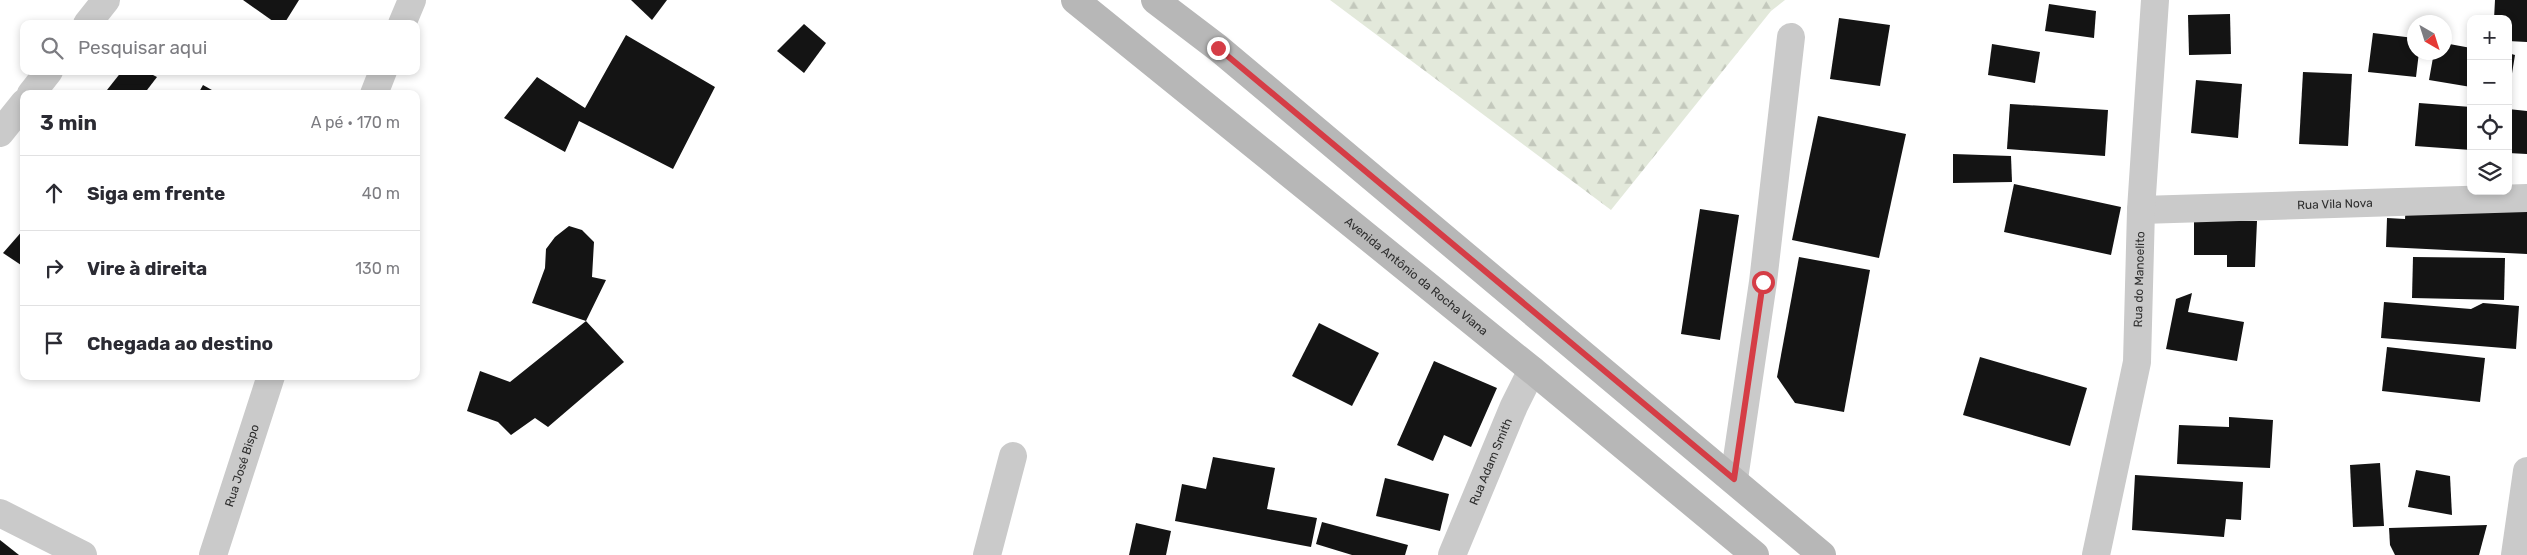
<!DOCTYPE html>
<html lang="pt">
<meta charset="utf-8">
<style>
:root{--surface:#fff;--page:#f2f2f3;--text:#2b2b33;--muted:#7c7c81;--line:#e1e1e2}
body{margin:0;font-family:Rubik,sans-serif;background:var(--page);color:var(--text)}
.controls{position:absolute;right:15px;top:15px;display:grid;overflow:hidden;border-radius:10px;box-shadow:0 2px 8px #0003}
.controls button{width:45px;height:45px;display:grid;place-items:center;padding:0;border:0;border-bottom:1px solid var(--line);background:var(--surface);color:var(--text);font:25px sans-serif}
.compass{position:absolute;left:2407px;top:15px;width:45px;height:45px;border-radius:50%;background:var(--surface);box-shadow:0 2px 8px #0003;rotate:141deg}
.stop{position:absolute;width:15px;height:15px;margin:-11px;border:4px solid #d53d46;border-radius:50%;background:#fff}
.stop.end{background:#d53d46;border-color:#fff;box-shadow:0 1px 5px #0008}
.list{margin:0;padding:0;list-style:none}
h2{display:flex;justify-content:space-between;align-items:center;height:65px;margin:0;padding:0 20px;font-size:21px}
h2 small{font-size:16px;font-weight:400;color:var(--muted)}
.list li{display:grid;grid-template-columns:32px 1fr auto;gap:15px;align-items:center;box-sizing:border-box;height:75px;padding:0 20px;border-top:1px solid var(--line)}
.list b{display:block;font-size:19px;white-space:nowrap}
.list em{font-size:16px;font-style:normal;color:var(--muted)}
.icon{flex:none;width:28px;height:28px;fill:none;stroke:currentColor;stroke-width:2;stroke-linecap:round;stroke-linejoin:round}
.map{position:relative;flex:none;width:2527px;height:555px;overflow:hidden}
.search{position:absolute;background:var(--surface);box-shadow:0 2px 8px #0003;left:20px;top:20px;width:400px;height:55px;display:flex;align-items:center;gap:12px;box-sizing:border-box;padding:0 18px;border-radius:10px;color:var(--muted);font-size:19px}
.panel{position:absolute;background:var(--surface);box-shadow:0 2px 8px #0003;left:20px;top:90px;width:400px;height:290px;border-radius:10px}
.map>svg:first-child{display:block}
.forest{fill:url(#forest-firs)}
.building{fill:#141414}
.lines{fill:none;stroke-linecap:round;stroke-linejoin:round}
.minor{stroke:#cacaca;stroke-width:28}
.secondary{stroke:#b7b7b7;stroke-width:28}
.route{stroke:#d53d46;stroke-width:6}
.labels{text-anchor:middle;stroke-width:5;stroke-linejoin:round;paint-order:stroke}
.street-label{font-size:12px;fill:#2d2d2d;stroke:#fff}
</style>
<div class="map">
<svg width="2527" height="555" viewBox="0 0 2527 555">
<defs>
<pattern id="forest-firs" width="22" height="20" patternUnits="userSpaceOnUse" patternTransform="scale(1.25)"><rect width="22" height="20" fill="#e3e9db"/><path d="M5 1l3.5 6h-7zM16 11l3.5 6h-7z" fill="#c3c8bc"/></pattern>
</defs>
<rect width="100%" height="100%" fill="#fff"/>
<!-- forest -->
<path class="forest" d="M 1330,0 L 1785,0 L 1771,11 L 1611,210 Z"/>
<!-- building -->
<g class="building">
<path d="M 243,0 L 299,0 L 284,24 L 277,24 Z"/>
<path d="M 631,0 L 667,0 L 652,20 Z"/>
<path d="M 2495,0 L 2527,0 L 2527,42 L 2508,41 L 2508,19 L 2494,19 Z"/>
<path d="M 2049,4 L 2096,11 L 2094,38 L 2045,31 Z"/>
<path d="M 2230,14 L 2231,54 L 2189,55 L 2188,15 Z"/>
<path d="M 1839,18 L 1890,25 L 1880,86 L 1830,79 Z"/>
<path d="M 804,24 L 826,43 L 804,73 L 777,51 Z"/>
<path d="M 2373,33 L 2414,38 L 2414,52 L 2419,52 L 2416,77 L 2368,72 Z"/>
<path d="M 626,35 L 715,87 L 673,169 L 579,121 L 565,152 L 504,118 L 537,77 L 585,108 Z"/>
<path d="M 2444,43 L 2471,48 L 2471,87 L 2429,80 L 2434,52 L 2444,52 Z"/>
<path d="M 1992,44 L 2040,52 L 2035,83 L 1988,75 Z"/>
<path d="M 2508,53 L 2515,55 L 2509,92 L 2508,92 Z"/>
<path d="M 122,71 L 145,71 L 157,77 L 144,94 L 111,94 L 107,90 Z"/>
<path d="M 2303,72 L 2352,74 L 2348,146 L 2299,144 Z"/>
<path d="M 2196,80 L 2242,84 L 2238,138 L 2191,133 Z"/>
<path d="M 203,85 L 219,94 L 198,94 Z"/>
<path d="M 2419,103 L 2471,107 L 2471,150 L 2415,146 Z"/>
<path d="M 2010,104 L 2108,110 L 2105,156 L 2007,149 Z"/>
<path d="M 2508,109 L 2527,111 L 2527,154 L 2508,153 Z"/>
<path d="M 1818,116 L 1906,134 L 1879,258 L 1792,240 Z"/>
<path d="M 1953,154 L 2011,156 L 2012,182 L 1953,183 Z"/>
<path d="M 2014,184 L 2121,207 L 2111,255 L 2004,232 Z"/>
<path d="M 2406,203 L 2527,209 L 2527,254 L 2386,247 L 2387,218 L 2405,219 Z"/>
<path d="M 1700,209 L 1739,215 L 1720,340 L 1681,334 Z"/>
<path d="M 2194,220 L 2257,221 L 2255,267 L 2227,267 L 2227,255 L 2194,255 Z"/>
<path d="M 569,226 L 582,230 L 594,242 L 592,277 L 606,280 L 586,321 L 532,303 L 545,268 L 546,249 L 555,237 Z"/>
<path d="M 24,229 L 24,267 L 3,253 Z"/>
<path d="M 1799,257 L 1870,270 L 1844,412 L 1795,403 L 1777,377 Z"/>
<path d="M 2413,257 L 2505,258 L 2504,300 L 2412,298 Z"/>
<path d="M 2192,293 L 2188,312 L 2244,322 L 2237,361 L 2166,349 L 2176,299 Z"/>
<path d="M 2384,302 L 2471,309 L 2483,303 L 2519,306 L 2516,349 L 2381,338 Z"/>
<path d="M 586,321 L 624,362 L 548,427 L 535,418 L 511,435 L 498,422 L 467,411 L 480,371 L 510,382 Z"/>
<path d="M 1319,323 L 1379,353 L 1352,406 L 1292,376 Z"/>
<path d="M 2387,347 L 2485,358 L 2480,402 L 2382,391 Z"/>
<path d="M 1980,357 L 2087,388 L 2070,446 L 1963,415 Z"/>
<path d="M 1434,361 L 1497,388 L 1471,447 L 1444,435 L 1433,461 L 1397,445 Z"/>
<path d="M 2229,417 L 2273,420 L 2270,468 L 2177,464 L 2179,425 L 2229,427 Z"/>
<path d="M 1213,457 L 1275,468 L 1267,509 L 1317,518 L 1311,547 L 1175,521 L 1182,484 L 1206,489 Z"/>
<path d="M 2380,463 L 2384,526 L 2353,527 L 2350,465 Z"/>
<path d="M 2416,470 L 2450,476 L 2452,515 L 2408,507 Z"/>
<path d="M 2135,475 L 2243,482 L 2241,520 L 2226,519 L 2224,537 L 2132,530 Z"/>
<path d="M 1385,478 L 1449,494 L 1440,531 L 1376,516 Z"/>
<path d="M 1322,522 L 1408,545 L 1405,555 L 1352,555 L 1316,544 Z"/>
<path d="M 1136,523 L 1171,531 L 1166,555 L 1129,555 Z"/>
<path d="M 2487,525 L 2479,555 L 2395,555 L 2390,545 L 2389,528 Z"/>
<path d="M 0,540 L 19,555 L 0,555 Z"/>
</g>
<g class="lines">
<!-- minor -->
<g class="minor">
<path d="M 87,24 L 106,0"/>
<path d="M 402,24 L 412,0"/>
<path d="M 31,94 L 49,71"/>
<path d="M 374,94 L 383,71"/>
<path d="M 0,133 L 24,103"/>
<path id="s1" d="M 2141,210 L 2527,198"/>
<path d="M 1734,479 L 1763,282 L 1791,37"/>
<path d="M 0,513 L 83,555"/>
<path id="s2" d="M 213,555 L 271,376"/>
<path d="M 987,555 L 1013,456"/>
<path id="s3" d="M 1452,555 L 1514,406 L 1532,370"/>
<path id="s4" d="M 2096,555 L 2137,362 L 2141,210 L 2155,0"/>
<path d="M 2515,555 L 2527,471"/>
</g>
<!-- secondary -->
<g class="secondary">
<path id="s5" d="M 1075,0 L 1532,370 L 1755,555"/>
<path d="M 1155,0 L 1218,48 L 1822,555"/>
</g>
</g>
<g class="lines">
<!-- route -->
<path class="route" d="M 1218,48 L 1734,479 L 1763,282"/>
</g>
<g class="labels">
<!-- street labels -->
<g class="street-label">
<text dy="4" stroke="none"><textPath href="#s1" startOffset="194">Rua Vila Nova</textPath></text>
<text dy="4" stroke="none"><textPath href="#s5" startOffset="439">Avenida Antônio da Rocha Viana</textPath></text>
<text dy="4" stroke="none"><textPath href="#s4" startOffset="280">Rua do Manoelito</textPath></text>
<text dy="4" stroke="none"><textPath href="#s3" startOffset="101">Rua Adam Smith</textPath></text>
<text dy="4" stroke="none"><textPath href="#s2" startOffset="94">Rua José Bispo</textPath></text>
</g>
</g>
</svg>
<div class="controls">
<button>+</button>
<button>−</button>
<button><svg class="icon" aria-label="locate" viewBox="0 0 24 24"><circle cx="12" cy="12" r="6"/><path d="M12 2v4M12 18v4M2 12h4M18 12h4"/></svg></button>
<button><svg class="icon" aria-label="layers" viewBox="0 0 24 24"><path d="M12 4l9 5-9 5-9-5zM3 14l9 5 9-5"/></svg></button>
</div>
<svg class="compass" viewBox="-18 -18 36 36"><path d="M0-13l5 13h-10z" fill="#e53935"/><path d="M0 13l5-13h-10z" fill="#7c7c81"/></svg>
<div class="stop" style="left:1763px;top:282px"></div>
<div class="stop end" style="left:1218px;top:48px"></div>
<div class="search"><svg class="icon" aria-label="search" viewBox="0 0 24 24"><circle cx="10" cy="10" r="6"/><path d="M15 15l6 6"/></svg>Pesquisar aqui</div>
<section class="panel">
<h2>3 min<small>A pé · 170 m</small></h2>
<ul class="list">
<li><svg class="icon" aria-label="ahead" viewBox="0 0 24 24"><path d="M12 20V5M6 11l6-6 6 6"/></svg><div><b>Siga em frente</b></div><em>40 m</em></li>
<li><svg class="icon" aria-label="right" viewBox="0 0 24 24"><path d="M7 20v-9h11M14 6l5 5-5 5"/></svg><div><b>Vire à direita</b></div><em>130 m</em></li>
<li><svg class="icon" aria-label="arrive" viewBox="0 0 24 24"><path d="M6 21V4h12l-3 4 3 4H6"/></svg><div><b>Chegada ao destino</b></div></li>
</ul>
</section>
</div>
